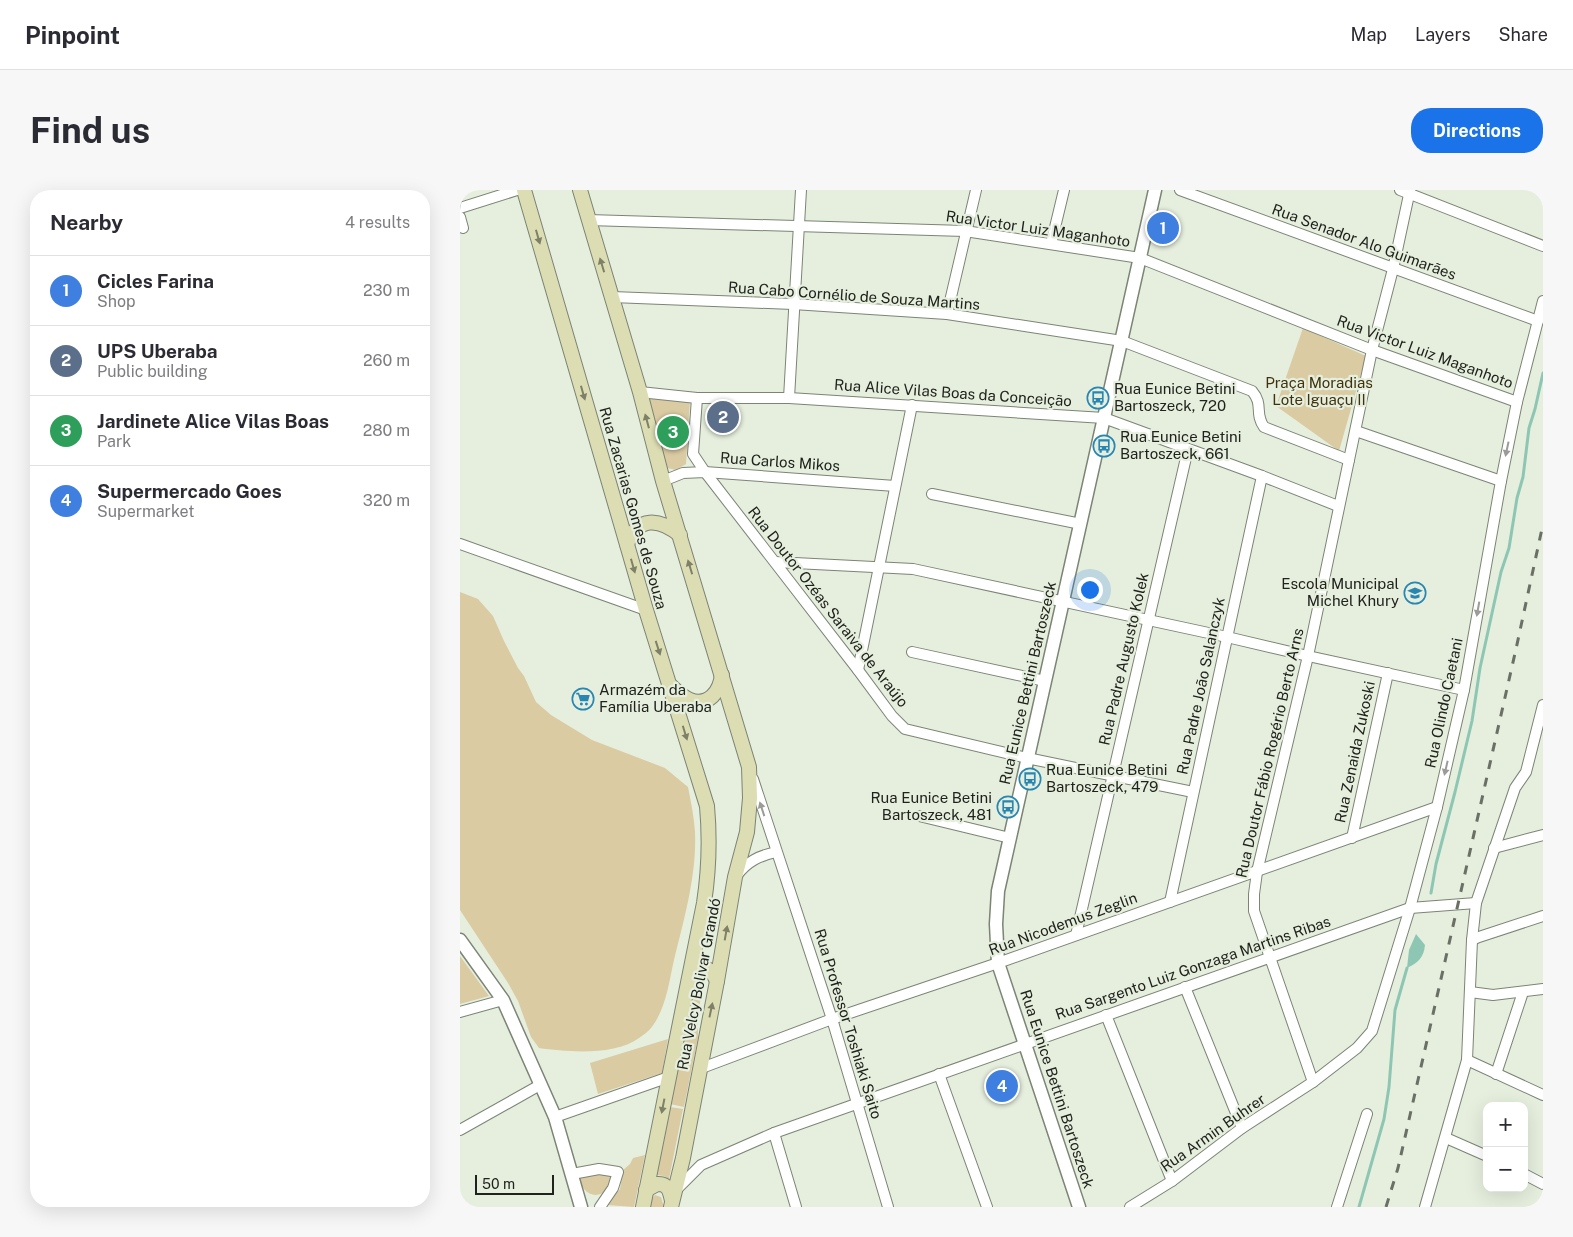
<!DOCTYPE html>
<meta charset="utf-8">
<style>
:root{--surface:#fff;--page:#f7f7f7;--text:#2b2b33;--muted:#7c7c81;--line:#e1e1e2;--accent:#1a73e8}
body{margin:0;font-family:"Public Sans",sans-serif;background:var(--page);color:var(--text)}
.controls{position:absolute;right:15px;bottom:15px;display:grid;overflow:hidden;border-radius:10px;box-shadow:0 5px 20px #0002}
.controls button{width:45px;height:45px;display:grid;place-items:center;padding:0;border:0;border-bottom:1px solid var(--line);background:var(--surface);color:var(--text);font:25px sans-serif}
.scale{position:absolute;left:15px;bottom:12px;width:79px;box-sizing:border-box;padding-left:5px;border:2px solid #20231d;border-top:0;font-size:14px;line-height:18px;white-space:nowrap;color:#20231d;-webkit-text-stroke:4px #e6efde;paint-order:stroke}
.you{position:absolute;left:629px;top:399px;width:18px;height:18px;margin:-12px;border:4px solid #fff;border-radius:50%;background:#1a73e8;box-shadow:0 0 0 8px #1a73e833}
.badge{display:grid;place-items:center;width:32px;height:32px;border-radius:50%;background:var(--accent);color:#fff;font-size:16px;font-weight:700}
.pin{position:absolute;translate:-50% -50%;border:2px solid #fff;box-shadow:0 1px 5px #0006}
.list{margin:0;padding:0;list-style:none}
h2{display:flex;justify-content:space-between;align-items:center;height:65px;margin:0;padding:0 20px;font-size:21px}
h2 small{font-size:16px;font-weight:400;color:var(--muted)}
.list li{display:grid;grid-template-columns:32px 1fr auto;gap:15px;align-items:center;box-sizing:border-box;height:70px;padding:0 20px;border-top:1px solid var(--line)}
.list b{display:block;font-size:19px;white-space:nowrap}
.list p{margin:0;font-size:16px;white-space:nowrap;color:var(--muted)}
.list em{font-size:16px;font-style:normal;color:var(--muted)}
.map{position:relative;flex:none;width:1083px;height:1017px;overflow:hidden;border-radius:20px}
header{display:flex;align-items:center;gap:30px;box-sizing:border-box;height:70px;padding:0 25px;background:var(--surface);border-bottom:1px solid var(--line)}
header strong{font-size:24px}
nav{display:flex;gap:28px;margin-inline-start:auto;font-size:18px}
.intro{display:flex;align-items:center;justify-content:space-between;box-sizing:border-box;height:120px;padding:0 30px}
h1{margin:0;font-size:35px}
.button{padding:12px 22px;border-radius:20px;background:var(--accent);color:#fff;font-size:18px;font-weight:700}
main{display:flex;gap:30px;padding:0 30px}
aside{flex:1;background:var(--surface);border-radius:20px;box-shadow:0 5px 20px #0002}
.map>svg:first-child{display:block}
.green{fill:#dacba3}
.water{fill:#8ec6b4}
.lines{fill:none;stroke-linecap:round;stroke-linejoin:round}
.stream{stroke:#8ec6b4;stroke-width:3}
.minor-casing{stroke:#7b8475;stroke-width:12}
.tertiary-casing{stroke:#7b8475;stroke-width:15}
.secondary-casing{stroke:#7b8475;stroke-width:16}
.minor{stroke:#fff;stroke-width:10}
.tertiary{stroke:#fff;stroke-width:12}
.secondary{stroke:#dcddb3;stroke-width:14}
.rail{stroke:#6b7066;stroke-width:3;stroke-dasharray:9 9;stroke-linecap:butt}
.oneway{fill:#7e8068}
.oneway2{fill:#9b9c99}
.labels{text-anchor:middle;stroke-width:4.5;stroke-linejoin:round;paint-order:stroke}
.street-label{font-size:15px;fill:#20231d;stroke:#e6efde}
.park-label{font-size:15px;fill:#3f320d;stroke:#e6efde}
.poi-label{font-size:15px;fill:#20231d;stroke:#e6efde;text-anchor:start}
</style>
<header>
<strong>Pinpoint</strong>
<nav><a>Map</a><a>Layers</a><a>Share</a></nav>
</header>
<div class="intro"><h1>Find us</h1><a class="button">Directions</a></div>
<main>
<aside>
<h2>Nearby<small>4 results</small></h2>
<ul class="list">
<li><span class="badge" style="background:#3f7fe0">1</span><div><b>Cicles Farina</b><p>Shop</p></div><em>230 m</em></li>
<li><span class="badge" style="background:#5c6f8a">2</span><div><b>UPS Uberaba</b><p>Public building</p></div><em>260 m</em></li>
<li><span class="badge" style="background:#2e9e5b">3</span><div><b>Jardinete Alice Vilas Boas</b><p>Park</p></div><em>280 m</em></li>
<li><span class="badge" style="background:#3f7fe0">4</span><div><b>Supermercado Goes</b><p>Supermarket</p></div><em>320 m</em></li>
</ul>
</aside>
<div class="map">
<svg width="1083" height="1017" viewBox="0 0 1083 1017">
<rect width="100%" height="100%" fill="#e6efde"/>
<!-- green -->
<g class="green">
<path d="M 843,138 L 906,166 L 879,261 L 816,216 Z"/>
<path d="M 189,208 L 230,210 L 226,274 L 216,280 L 207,278 Z"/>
<path d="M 0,402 L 18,409 L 33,426 L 44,451 L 58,478 L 64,486 L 76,512 L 91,525 L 132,550 L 205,578 L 228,597 C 231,612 234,627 235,642 C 237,684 224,730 214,770 C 209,792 206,819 191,838 C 188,842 183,845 179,848 C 155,866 107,862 79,858 L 71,847 L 58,811 L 48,793 L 0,720 Z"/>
<path d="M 0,766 L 29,806 L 0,814 Z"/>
<path d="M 236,784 L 245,785 L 238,824 L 238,847 L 224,917 L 210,914 Z"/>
<path d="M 208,849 L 202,883 L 138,904 L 130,873 Z"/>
<path d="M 210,917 L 223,919 L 209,989 L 204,986 L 196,985 Z"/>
<path d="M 185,965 L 174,1017 L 147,1015 L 160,999 L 163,980 L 170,974 L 173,968 Z"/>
<path d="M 150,983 C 154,1000 136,1013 124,999 C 121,995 120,989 119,984 Z"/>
<path d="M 195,1005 L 201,1007 L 204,1017 L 190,1017 L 191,1009 Z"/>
</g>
<!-- water -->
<path class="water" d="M 956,744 L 965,755 C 964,767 958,773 947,778 L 949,760 Z"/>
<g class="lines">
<!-- stream -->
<g class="stream">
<path d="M 971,703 L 976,674 L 995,602 L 1012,531 L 1020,478 L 1041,382 L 1049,358 L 1057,308 L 1063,287 L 1069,238 L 1075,219 L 1083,183"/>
<path d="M 899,1017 L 924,929 L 929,897 L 935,820 L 947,778"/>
</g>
<!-- minor casing -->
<g class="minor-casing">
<g id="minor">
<path d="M 720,0 L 1078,131"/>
<path d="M 940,0 L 1083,56"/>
<path d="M 0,18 L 57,0"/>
<path d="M 0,27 L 3,38"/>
<path d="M 128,30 L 505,41 L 680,68 L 912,160 L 1057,212"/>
<path d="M 591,54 L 604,0"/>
<path d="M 152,107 L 333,114 L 487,124 L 662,151 L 792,201 C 804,215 794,223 804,237 L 889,270"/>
<path d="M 487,124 L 516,0"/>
<path d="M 180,202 L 237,208 L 329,208 L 644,228 L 802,286 L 878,316"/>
<path d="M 237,208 L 233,264 L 245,282 L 398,480 L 432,526 L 445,539 L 567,568 L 733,602"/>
<path d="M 329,208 L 341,0"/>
<path d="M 896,241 L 1041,291"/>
<path d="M 203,291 L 223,283 L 245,282 L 435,296"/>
<path d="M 472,304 L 621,334"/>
<path d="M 0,354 L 186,420"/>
<path d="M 315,372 L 453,379 L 767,447 L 848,466 L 1004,500"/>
<path d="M 452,462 L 585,491"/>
<path d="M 398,480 L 452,215"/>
<path d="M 293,589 L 372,829 L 428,1017"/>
<path d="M 459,626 L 550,648"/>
<path d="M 892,648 L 928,483"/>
<path d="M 1034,658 L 1083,645"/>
<path d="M 277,685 C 288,671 299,666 316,662"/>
<path d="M 710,712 L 802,286"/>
<path d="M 616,745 L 728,259"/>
<path d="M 1012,750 L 1019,747 L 1083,726"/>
<path d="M 725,797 L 782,938"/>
<path d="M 1010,802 L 1033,805 L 1083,799"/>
<path d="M 0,822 L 43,810"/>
<path d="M 646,825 L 712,991"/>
<path d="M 1007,870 L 1083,905"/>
<path d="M 239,879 L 372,829 L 538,773 L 977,617"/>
<path d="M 479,884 L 527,1017"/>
<path d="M 1036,884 L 1063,802"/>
<path d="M 853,892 L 794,721 L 794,704 L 797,682 L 848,466 L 912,160 L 933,79 L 950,0"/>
<path d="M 95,927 L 209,887"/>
<path d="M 0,940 L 80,895"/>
<path d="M 314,943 L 336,1017"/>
<path d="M 986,948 L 1027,966"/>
<path d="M 112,984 L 139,979 L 158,982 L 153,998 L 140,1017"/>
<path d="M 1064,984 L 1083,994"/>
<path d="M 215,1001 L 241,975 L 314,943 L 950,718 L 1016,713"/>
<path d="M 670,1017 L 712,991 L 782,938 L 853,892 L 897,858 L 912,841 L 950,718 L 977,617 L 1004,500 L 1041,291 L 1057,212 L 1083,111"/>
<path d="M 877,1017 L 907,924"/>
<path d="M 965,1017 L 1007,870 L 1012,750 L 1016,713 L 1055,598 L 1066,582 L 1083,515"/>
</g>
</g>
<!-- tertiary casing -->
<g class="tertiary-casing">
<g id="tertiary">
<path d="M 0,750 L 43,810 L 95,927 L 121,1017"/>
<path d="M 619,1017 L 538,773 L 536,734 L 538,701 L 695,0"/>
</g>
</g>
<!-- secondary casing -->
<g class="secondary-casing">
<g id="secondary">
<path d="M 64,0 L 186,420 L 247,616 C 250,649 249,680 244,713 L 183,1017"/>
<path d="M 120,0 L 180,202 L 203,291 L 289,577 L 290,608 L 287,642 L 275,687 L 257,791 L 223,968 L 211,1017"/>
<path d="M 167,354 C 178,326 199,328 220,345"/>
<path d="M 211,496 C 216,501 223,507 230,510 C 249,517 260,501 262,485"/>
<path d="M 230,785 C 242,774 251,777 257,791"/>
<path d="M 186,1000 L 197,994 C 208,993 210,1001 212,1011"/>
</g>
</g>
<!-- minor -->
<use href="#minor" class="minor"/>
<!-- tertiary -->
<use href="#tertiary" class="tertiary"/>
<!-- secondary -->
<use href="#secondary" class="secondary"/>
<!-- rail -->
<path class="rail" d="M 926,1017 L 938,978 L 1056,459 L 1083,334"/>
</g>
<!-- one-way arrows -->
<defs><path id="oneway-solid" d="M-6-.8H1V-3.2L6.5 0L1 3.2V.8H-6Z" transform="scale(1.25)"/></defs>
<g class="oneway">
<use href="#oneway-solid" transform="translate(78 47) rotate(74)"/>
<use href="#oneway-solid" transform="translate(142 75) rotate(-107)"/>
<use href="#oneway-solid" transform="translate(123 203) rotate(74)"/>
<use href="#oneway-solid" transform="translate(187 231) rotate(-105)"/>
<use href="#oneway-solid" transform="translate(173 376) rotate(74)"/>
<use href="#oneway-solid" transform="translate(230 377) rotate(-107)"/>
<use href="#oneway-solid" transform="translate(198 458) rotate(72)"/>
<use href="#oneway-solid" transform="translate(225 543) rotate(73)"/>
<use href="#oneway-solid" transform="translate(266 743) rotate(-80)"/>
<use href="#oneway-solid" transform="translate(251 820) rotate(-78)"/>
<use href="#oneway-solid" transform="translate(203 916) rotate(101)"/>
</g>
<g class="oneway2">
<use href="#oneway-solid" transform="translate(1047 259) rotate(102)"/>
<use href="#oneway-solid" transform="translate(1018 419) rotate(100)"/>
<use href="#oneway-solid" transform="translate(986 578) rotate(103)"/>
<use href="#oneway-solid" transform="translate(302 619) rotate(-108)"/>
</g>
<!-- icons -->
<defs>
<g id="bus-ring" transform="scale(1.125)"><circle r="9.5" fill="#e6efde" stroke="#2886b2" stroke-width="1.5"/><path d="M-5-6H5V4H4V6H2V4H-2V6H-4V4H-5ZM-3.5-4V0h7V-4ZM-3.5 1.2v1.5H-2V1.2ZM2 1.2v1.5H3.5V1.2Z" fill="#2886b2"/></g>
<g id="school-ring" transform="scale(1.125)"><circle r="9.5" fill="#e6efde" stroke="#2886b2" stroke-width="1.5"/><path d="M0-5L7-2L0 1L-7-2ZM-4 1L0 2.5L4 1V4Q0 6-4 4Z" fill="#2886b2"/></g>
<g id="supermarket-ring" transform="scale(1.125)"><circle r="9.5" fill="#e6efde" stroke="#2886b2" stroke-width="1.5"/><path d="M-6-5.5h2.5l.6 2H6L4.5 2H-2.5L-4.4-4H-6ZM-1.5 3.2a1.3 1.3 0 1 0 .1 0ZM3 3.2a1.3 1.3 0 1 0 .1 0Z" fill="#2886b2"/></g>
</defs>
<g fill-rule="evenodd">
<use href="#bus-ring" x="638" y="208"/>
<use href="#bus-ring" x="644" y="256"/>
<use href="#school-ring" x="955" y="403"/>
<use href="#supermarket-ring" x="123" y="509"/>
<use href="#bus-ring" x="570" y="589"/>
<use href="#bus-ring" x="548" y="617"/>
</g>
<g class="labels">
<!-- street labels -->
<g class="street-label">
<text transform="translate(578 39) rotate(8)" y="5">Rua Victor Luiz Maganhoto</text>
<text transform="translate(904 52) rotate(20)" y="5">Rua Senador Alo Guimarães</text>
<text transform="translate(394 106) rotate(4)" y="5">Rua Cabo Cornélio de Souza Martins</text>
<text transform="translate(965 162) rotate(20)" y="5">Rua Victor Luiz Maganhoto</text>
<text transform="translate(493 203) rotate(4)" y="5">Rua Alice Vilas Boas da Conceição</text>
<text transform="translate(320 272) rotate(4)" y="5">Rua Carlos Mikos</text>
<text transform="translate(173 318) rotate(74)" y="5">Rua Zacarias Gomes de Souza</text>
<text transform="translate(368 417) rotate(52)" y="5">Rua Doutor Ozéas Saraiva de Araújo</text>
<text transform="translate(664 469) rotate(-77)" y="5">Rua Padre Augusto Kolek</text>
<text transform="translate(568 493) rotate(-77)" y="5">Rua Eunice Bettini Bartoszeck</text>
<text transform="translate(741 496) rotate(-78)" y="5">Rua Padre João Salanczyk</text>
<text transform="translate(984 513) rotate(-78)" y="5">Rua Olindo Caetani</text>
<text transform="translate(895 562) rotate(-78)" y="5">Rua Zenaida Zukoski</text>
<text transform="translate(810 563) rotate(-77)" y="5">Rua Doutor Fábio Rogério Berto Arns</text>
<text transform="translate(603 734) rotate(-20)" y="5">Rua Nicodemus Zeglin</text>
<text transform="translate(733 778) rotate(-19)" y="5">Rua Sargento Luiz Gonzaga Martins Ribas</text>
<text transform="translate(239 794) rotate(-79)" y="5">Rua Velcy Bolivar Grandó</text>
<text transform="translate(388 834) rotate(73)" y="5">Rua Professor Toshiaki Saito</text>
<text transform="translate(597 899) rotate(72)" y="5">Rua Eunice Bettini Bartoszeck</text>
<text transform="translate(753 943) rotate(-35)" y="5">Rua Armin Buhrer</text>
</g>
<!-- park labels -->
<g class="park-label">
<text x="859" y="198">Praça Moradias<tspan x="859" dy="17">Lote Iguaçu II</tspan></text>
</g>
<!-- poi labels -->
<g class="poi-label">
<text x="654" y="204">Rua Eunice Betini<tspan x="654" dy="17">Bartoszeck, 720</tspan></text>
<text x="660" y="252">Rua Eunice Betini<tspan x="660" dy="17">Bartoszeck, 661</tspan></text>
<text x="939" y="399" text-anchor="end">Escola Municipal<tspan x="939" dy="17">Michel Khury</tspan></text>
<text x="139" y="505">Armazém da<tspan x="139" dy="17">Família Uberaba</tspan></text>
<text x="586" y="585">Rua Eunice Betini<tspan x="586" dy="17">Bartoszeck, 479</tspan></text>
<text x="532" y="613" text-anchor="end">Rua Eunice Betini<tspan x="532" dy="17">Bartoszeck, 481</tspan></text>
</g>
</g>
</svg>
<div class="controls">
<button>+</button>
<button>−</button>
</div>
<div class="scale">50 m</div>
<div class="you"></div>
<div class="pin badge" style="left:703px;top:38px;background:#3f7fe0">1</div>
<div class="pin badge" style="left:263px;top:227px;background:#5c6f8a">2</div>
<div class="pin badge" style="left:213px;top:242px;background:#2e9e5b">3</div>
<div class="pin badge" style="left:542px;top:896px;background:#3f7fe0">4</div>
</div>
</main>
